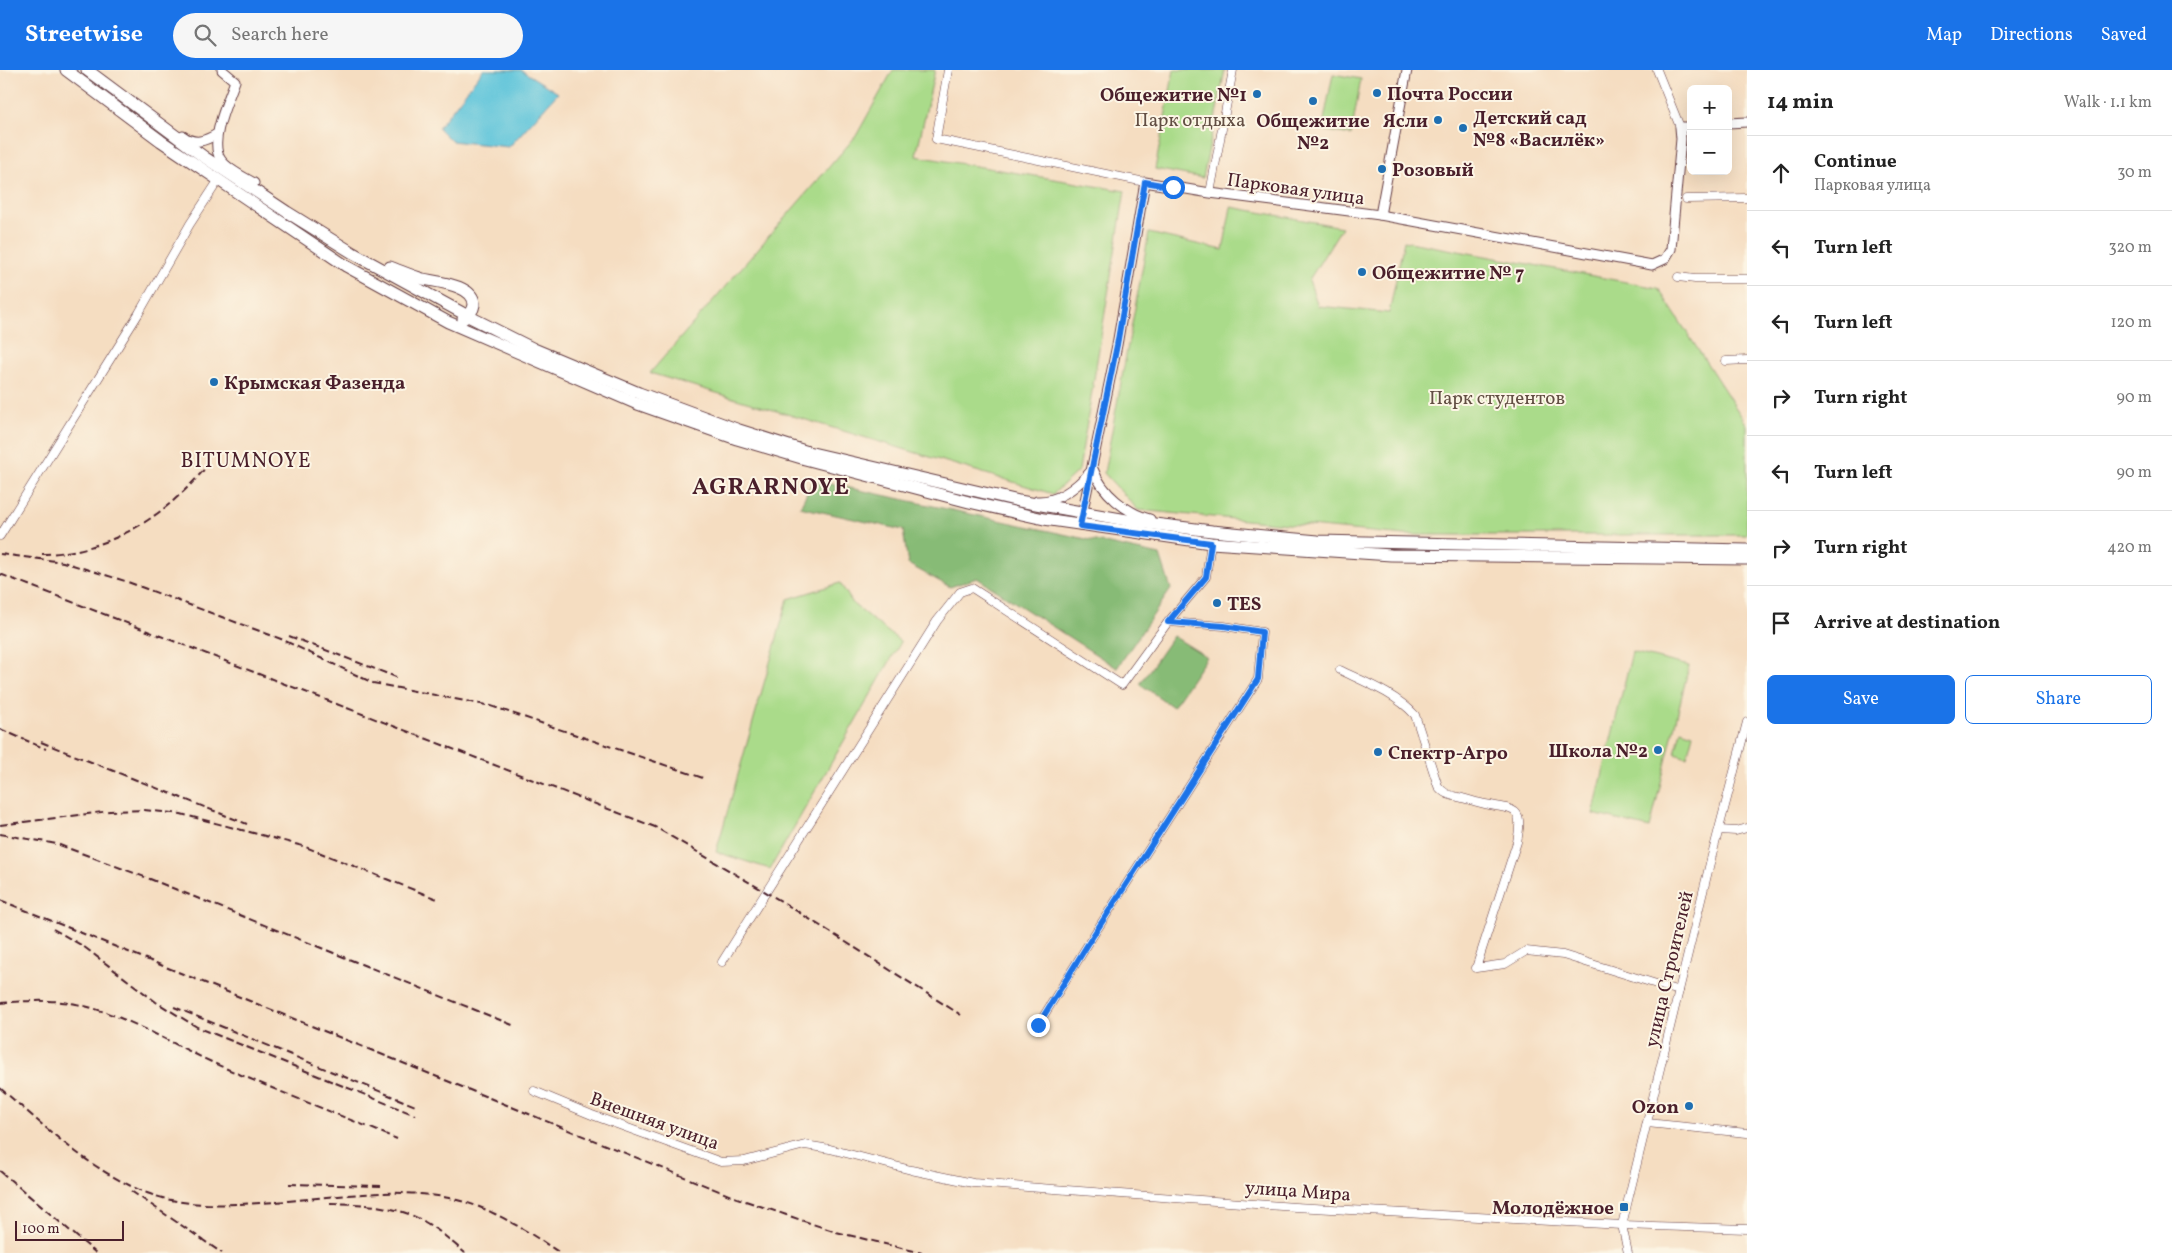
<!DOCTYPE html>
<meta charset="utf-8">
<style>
:root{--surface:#fff;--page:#f6f6f6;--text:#222;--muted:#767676;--line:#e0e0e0;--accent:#1a73e8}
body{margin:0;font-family:Vollkorn,serif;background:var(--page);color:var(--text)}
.controls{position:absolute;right:15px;top:15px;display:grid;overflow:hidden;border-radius:8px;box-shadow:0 5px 20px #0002}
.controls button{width:45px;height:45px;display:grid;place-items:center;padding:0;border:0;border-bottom:1px solid var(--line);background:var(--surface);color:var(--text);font:25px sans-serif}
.scale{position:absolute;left:15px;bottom:12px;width:109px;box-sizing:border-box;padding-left:5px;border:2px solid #4a1f2b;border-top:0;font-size:14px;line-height:18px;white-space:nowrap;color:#4a1f2b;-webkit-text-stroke:4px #fcf5e5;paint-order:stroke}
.stop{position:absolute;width:15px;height:15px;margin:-11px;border:4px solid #1a73e8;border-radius:50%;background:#fff}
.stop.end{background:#1a73e8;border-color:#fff;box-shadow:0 1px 5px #0008}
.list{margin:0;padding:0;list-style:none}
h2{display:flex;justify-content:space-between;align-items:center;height:65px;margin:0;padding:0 20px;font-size:21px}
h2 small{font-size:16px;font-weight:400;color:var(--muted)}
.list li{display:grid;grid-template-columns:32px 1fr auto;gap:15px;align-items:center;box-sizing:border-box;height:75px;padding:0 20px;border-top:1px solid var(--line)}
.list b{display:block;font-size:19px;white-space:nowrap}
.list p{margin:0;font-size:16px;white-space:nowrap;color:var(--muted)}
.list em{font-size:16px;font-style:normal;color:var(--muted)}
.actions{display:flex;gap:10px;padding:15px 20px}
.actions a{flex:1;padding:11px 0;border:1px solid var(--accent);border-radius:8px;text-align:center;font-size:18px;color:var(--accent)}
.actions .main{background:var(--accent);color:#fff}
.icon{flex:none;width:28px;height:28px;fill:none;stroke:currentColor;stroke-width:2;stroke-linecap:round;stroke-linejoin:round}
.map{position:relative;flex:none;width:1747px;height:1183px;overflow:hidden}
header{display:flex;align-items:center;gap:30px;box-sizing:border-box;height:70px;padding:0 25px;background:var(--accent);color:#fff}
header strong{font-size:24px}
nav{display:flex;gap:28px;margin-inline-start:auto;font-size:18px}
.search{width:350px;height:45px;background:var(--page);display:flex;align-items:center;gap:12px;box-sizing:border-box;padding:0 18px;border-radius:28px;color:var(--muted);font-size:19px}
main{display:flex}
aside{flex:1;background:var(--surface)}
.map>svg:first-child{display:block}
.green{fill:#aadb8a;stroke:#7a7d5a}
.forest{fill:#87bb76;stroke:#686d50}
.water{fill:#5dc4da;stroke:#547282}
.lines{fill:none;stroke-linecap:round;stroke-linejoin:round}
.minor-casing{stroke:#643c42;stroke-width:9}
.tertiary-casing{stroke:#643c42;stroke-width:11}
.primary-casing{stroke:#643c42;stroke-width:13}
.minor{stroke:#fff;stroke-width:8}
.tertiary{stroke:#fff;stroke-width:9}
.primary{stroke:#fff;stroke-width:11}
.rail{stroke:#4a1f2b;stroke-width:2;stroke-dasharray:8 4;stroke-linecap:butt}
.route{stroke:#1a73e8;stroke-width:6}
.poi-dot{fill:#1f6fb2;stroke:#fcf5e5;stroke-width:2}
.labels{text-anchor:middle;stroke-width:4;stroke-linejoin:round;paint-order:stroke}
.poi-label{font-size:19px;font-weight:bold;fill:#4a1f2b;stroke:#fcf5e5;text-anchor:start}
.park-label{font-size:19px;fill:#624e43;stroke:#fcf5e5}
.street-label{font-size:19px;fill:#4a1f2b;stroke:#fcf5e5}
.quarter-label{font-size:21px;letter-spacing:1px;fill:#4a1f2b;stroke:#fcf5e5}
.district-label{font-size:24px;font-weight:bold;letter-spacing:1px;fill:#4a1f2b;stroke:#fcf5e5}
</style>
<header>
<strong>Streetwise</strong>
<div class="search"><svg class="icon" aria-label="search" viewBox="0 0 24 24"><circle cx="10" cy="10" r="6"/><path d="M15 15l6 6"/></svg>Search here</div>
<nav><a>Map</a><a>Directions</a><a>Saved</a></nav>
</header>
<main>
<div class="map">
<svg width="1747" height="1183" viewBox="0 0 1747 1183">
<rect width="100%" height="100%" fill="#fcf5e5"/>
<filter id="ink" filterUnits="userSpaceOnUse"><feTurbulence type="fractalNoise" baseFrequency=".02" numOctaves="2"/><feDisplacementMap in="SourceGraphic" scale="10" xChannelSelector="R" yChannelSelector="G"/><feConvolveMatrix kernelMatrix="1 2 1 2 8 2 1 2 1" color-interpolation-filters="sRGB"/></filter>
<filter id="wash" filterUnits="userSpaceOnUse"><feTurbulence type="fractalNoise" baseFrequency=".0096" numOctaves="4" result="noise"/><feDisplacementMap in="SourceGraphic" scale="20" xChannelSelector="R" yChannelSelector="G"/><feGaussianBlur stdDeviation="1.12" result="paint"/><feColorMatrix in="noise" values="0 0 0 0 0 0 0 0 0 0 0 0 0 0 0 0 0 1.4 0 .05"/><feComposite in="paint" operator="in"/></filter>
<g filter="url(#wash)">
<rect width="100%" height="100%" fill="#f5ddc1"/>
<!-- green -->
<g class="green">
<path d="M 893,0 L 935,0 L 916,86 L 1125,121 L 1079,400 L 1053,424 L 650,303 L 856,66 Z"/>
<path d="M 1174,0 L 1225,0 L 1203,108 L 1155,99 Z"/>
<path d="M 1333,4 L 1361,9 L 1351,65 L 1322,60 Z"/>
<path d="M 1231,137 L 1342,157 L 1309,210 L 1318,236 L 1389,243 L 1404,171 L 1658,218 L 1747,355 L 1747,465 L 1405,465 L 1138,440 L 1104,403 L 1149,163 L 1223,180 Z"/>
<path d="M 840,513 L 854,535 L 901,572 L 770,799 L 716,782 L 788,529 Z"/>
<path d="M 1632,582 L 1689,596 L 1650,758 L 1593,744 Z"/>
<path d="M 1681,660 L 1693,664 L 1687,687 L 1675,683 Z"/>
</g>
<!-- forest -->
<g class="forest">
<path d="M 813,410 L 1160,485 L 1171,519 L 1117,598 L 977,508 L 950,517 L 908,494 L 903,460 L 800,437 Z"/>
<path d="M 1173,566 L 1207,587 L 1173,637 L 1140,614 Z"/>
</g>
<!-- water -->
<path class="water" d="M 483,0 L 521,0 L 558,23 L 509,77 L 451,71 L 438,58 Z"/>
</g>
<g filter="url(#ink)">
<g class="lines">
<!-- minor casing -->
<g class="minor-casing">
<g id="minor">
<path d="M 948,0 L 936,69 L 1145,112"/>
<path d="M 1657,0 L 1680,57"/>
<path d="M 1210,123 L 1233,0"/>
<path d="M 1686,129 L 1747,128"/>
<path d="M 1678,207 L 1695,209 L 1747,209"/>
<path d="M 1726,291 L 1747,290"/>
<path d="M 0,466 L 139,243 L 190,154 L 218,111"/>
<path d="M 1340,600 C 1365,612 1396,624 1415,645 L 1438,716 C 1444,724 1449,725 1458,727 C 1467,729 1476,732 1485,734 C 1515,740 1524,736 1517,772 L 1476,898 L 1505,894 L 1526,881 L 1563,885 L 1679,921"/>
<path d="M 1719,760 L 1736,761 L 1747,758"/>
<path d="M 722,892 L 937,551 L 960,522 L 972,518 L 1122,615 L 1168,552 L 1206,507 L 1211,473"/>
<path d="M 1038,955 L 1093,866 L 1258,609 L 1262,562 L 1224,556 L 1168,552"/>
<path d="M 534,1021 L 592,1045 L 721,1092 L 744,1091 L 805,1075 L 830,1079 L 911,1100 L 973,1113 L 1295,1137 L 1622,1155 L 1747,1159"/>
<path d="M 1647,1053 L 1747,1063"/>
<path d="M 1628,1183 L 1622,1155 L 1710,793 L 1747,652"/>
</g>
</g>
<!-- tertiary casing -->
<g class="tertiary-casing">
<g id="tertiary">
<path d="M 222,0 L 235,11 C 228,31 208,72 221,90 C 228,100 244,107 254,113"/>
<path d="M 1728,53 L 1747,52"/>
<path d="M 183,66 C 195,75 205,71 217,64"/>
<path d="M 1380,145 L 1407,0"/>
<path d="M 1093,399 C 1102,423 1126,443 1150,449"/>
<path d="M 1037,431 C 1058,432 1077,417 1091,401"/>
<path d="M 1080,455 L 1117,275 L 1145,112 L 1210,123 L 1380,145 L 1652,195 L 1665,189 L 1671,179 L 1681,69 L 1680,57 L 1691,57"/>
</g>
</g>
<!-- primary casing -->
<g class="primary-casing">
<g id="primary">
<path d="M 66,0 L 161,71 L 346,196 L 448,252 L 635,333 L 737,369 L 805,389 L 969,432 L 1044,449 L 1211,473 L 1391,485 L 1747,489"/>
<path d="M 87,0 L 204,87 L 287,142 L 353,183 L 468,246 L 534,279 L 639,323 L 739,360 L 808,382 L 1019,431 L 1138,452 L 1212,461 L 1318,471 L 1747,480"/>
<path d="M 390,197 C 401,201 412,206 423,209 C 437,212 475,215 474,235 C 473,242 468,246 463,249"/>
</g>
</g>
<!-- minor -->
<use href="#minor" class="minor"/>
<!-- tertiary -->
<use href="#tertiary" class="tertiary"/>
<!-- primary -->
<use href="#primary" class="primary"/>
<!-- rail -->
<g class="rail">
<path d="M 0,484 L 63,492 L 125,511 L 281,569 L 373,613 L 491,636 L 703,708"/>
<path d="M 42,484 C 109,483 166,446 207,396"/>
<path d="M 0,504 L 655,757 L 781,831 L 961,945"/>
<path d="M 289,566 L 396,607"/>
<path d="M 0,659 L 46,679"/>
<path d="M 41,672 L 247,754"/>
<path d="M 0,755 L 110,741 L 144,740 L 181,744 L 303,776 L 437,829"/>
<path d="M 0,764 L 57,774 L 150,809 L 515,956"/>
<path d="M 0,830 L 734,1127 L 836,1162 L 922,1183"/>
<path d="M 53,859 L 83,876 L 156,932 L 197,957 L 415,1045"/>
<path d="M 0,933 C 25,931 51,929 76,934 C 126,944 178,978 225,998 C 282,1023 340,1045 397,1069"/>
<path d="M 174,937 L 418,1037"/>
<path d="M 0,1018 C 46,1057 90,1101 147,1123 C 184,1137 221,1135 260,1133 C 337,1129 422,1107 495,1144 C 518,1155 539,1169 560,1183"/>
<path d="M 0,1101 L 96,1183"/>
<path d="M 289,1114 L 382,1116"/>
<path d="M 131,1121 L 222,1183"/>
<path d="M 330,1133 C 362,1134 397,1135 425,1152 C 439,1160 452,1172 465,1183"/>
</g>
</g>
</g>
<g class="lines" filter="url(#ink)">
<!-- route -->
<path class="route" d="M 1038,955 L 1093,866 L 1258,609 L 1262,562 L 1224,556 L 1168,552 L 1206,507 L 1211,473 L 1080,456 L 1117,275 L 1145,112 L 1173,117"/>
</g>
<!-- markers -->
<g class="poi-dot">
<circle cx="1377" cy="23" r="5"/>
<circle cx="1257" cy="24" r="5"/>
<circle cx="1313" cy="31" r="5"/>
<circle cx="1438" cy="50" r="5"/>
<circle cx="1463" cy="58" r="5"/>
<circle cx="1382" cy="99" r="5"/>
<circle cx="1362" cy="202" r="5"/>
<circle cx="214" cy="312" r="5"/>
<circle cx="1217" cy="533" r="5"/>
<circle cx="1658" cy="680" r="5"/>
<circle cx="1378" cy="682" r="5"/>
<circle cx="1689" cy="1036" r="5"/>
<rect x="1619" y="1132" width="10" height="10" rx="2.5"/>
</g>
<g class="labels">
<!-- poi labels -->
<g class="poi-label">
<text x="1387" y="30">Почта России</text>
<text x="1247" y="31" text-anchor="end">Общежитие №1</text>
<text x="1473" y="54">Детский сад<tspan x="1473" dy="22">№8 «Василёк»</tspan></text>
<text x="1313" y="57" text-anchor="middle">Общежитие<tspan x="1313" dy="22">№2</tspan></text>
<text x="1428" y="57" text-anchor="end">Ясли</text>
<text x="1392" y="106">Розовый</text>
<text x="1372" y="209">Общежитие № 7</text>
<text x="224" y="319">Крымская Фазенда</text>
<text x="1227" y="540">TES</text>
<text x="1648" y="687" text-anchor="end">Школа №2</text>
<text x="1388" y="689">Спектр-Агро</text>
<text x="1679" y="1043" text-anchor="end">Ozon</text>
<text x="1614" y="1144" text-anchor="end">Молодёжное</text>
</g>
<!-- park labels -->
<g class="park-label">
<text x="1190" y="56">Парк отдыха</text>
<text x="1497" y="334">Парк студентов</text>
</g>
<!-- street labels -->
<g class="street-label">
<text transform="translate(1296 118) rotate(8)" y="7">Парковая улица</text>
<text transform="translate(1668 899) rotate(-77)" y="7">улица Строителей</text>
<text transform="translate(655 1050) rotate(20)" y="7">Внешняя улица</text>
<text transform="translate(1298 1120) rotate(4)" y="7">улица Мира</text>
</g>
<!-- quarter labels -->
<g class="quarter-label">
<text x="246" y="397">BITUMNOYE</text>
</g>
<!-- district labels -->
<g class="district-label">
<text x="771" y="424">AGRARNOYE</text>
</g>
</g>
</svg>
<div class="controls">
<button>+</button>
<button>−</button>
</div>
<div class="scale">100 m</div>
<div class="stop" style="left:1173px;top:117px"></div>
<div class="stop end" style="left:1038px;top:955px"></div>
</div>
<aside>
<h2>14 min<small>Walk · 1.1 km</small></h2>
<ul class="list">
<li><svg class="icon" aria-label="ahead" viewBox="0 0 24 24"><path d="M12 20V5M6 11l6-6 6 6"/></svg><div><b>Continue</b><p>Парковая улица</p></div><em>30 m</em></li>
<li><svg class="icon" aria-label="left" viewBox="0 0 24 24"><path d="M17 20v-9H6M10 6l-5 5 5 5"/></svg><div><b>Turn left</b></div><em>320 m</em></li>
<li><svg class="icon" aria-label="left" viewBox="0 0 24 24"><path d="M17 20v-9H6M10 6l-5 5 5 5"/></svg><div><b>Turn left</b></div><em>120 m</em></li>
<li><svg class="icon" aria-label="right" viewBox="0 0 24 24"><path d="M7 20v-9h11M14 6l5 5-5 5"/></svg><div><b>Turn right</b></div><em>90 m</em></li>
<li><svg class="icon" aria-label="left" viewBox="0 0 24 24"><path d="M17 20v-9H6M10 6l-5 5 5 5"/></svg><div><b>Turn left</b></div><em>90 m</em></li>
<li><svg class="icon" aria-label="right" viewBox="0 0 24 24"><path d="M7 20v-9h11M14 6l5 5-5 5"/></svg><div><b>Turn right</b></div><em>420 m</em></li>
<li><svg class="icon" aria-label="arrive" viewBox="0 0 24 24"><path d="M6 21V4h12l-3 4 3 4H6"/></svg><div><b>Arrive at destination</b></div></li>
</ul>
<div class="actions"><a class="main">Save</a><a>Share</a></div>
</aside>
</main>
